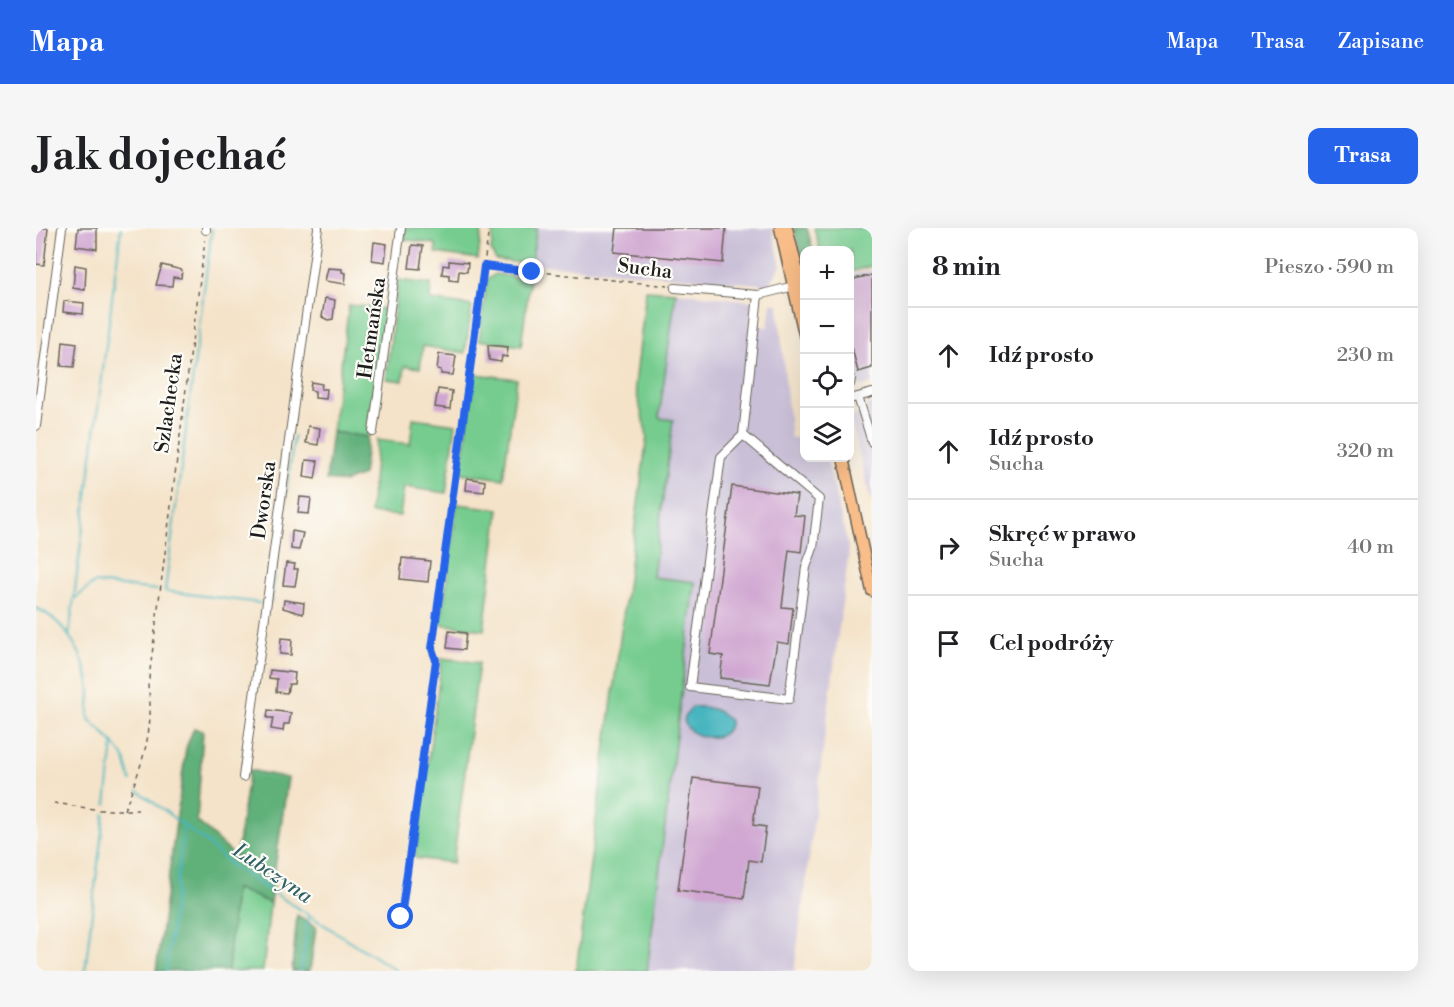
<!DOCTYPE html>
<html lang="pl">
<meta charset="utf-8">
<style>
:root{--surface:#fff;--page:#f6f6f6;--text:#202124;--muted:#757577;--line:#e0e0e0;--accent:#2563eb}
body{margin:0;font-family:"Libre Bodoni",serif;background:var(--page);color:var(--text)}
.controls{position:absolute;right:18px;top:18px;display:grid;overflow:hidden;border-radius:12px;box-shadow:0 6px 24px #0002}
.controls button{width:54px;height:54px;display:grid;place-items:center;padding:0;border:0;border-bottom:2px solid var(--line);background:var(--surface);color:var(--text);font:30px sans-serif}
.stop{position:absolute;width:18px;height:18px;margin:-14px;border:4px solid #2563eb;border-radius:50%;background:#fff}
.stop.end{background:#2563eb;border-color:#fff;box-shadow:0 2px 6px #0008}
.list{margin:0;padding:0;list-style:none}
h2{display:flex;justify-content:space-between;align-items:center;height:78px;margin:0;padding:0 24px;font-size:26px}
h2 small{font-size:20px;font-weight:400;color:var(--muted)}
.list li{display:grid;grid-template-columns:39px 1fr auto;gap:18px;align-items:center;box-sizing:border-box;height:96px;padding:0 24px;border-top:2px solid var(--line)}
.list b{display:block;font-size:22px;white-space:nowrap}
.list p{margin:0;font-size:20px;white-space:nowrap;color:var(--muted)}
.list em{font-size:20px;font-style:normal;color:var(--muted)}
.icon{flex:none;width:33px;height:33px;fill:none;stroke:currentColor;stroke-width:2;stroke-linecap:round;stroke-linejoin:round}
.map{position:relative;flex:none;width:836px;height:743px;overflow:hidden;border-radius:12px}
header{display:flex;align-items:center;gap:36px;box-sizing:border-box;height:84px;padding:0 30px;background:var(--accent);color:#fff}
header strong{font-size:28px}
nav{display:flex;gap:33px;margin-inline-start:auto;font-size:21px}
.intro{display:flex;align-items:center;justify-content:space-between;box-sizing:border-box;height:144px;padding:0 36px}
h1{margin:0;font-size:42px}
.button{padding:15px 27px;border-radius:12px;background:var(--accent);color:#fff;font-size:21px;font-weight:700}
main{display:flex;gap:36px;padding:0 36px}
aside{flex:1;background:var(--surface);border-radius:12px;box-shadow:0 6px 24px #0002}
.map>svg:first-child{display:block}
.industrial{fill:#c9bfd7}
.green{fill:#76cc8f;stroke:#497456;stroke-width:1.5}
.forest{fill:#60b07a;stroke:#3e664b;stroke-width:1.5}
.water{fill:#46b5bf;stroke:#31686e;stroke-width:1.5}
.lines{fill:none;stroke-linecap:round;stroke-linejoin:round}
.stream{stroke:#46b5bf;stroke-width:2}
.building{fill:#d0a7d2}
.minor-casing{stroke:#686259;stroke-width:10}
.major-casing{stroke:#686259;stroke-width:13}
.path{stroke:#686259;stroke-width:1.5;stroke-dasharray:4.5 4.5;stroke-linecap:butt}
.minor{stroke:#fff;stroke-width:8}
.major{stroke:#f8bd88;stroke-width:10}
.route{stroke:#2563eb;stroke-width:8}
.labels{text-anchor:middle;stroke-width:4.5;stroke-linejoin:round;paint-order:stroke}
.street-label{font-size:20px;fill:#1c1c1c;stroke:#fdfcf7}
.water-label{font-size:21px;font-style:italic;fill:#2f6165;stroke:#fdfcf7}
</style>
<header>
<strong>Mapa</strong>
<nav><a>Mapa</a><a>Trasa</a><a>Zapisane</a></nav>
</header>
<div class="intro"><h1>Jak dojechać</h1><a class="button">Trasa</a></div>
<main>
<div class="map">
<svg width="836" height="743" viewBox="0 0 836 743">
<rect width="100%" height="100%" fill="#fdfcf7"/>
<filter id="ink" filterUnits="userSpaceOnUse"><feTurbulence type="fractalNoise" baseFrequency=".0167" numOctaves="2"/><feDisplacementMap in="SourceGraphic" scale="12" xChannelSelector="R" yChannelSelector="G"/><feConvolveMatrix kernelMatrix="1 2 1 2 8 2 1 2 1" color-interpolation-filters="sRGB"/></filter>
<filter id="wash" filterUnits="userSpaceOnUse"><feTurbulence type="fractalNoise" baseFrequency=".008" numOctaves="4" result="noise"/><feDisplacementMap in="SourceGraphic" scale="24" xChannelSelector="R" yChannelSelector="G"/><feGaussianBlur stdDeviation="1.35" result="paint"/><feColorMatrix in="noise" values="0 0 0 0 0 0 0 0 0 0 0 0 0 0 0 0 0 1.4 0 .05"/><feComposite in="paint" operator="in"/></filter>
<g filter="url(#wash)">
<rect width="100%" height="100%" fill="#f4e3c9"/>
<!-- industrial -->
<g class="industrial">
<path d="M 501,0 L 736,0 L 745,38 L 733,57 L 495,36 Z"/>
<path d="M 836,42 L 836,156 L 826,158 L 814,150 L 814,47 Z"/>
<path d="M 640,64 L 716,73 L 714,97 L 732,99 L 735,75 L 742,76 L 755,210 L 768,209 L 768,230 L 791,230 L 813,323 L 758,743 L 610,743 L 659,354 L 617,349 L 637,192 L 623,190 Z"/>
<path d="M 836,175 L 836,276 L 815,193 L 818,188 L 832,184 L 830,177 Z"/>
</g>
<!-- green -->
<g class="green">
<path d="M 369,0 L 446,0 L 442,31 L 400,25 L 400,16 L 367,11 Z"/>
<path d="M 458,0 L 501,0 L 495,36 L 460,32 L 455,23 Z"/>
<path d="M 778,0 L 836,0 L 836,38 L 814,44 L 814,22 L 784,22 Z"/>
<path d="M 459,46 L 494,51 L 485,118 L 443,112 L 451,52 Z"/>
<path d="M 362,52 L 395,56 L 394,72 L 436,78 L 429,125 L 387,118 L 384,140 L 369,138 L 367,153 L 350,151 Z"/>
<path d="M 610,62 L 640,64 L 623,190 L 637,192 L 617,349 L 659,354 L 611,743 L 540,743 L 611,208 L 599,158 Z"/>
<path d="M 313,77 L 349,81 L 332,209 L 296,204 Z"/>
<path d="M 439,146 L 481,151 L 467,251 L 425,245 Z"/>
<path d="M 377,190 L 420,196 L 410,265 L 368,259 L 364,288 L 334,285 L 341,212 L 374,216 Z"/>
<path d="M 421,276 L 463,281 L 448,402 L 405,396 Z"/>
<path d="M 406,430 L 443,435 L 417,635 L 379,630 Z"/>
<path d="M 199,660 L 234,675 L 227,743 L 192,743 Z"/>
</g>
<!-- forest -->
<g class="forest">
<path d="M 758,0 L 771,0 L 777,22 L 768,22 L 768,41 Z"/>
<path d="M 296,204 L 332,209 L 327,247 L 308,254 L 290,252 Z"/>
<path d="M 158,500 L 167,503 L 161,593 L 200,629 L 213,542 L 252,550 L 234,675 L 199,660 L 192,743 L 120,743 L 150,520 Z"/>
<path d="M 261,687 L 280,699 L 274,743 L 256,743 Z"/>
</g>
<!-- water -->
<path class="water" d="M 656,479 C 669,478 683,481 693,492 C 696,518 646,513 648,488 Z"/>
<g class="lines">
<!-- stream -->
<g class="stream">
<path d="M 176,0 L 129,363 L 224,375"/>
<path d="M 40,370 L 58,355 L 121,362"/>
<path d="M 235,374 L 258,208"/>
<path d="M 0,380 C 30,393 51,430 54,463 C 54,472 52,481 53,491 L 77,515 L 89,531 L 95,553"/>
<path d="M 33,409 L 85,0"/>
<path d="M 102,563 L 170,614 L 197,639 L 361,743"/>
<path d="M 70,576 L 77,516"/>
<path d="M 49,743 L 68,586"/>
<path d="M 130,743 L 148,597"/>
<path d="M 265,743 L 273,688"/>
</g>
</g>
<g id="blocks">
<!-- building -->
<g class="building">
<path d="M 0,0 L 12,0 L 8,37 L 0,36 Z"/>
<path d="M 42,0 L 61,0 L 61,21 L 40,18 Z"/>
<path d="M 581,0 L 690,0 L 687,35 L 578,24 Z"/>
<path d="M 338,14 L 351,16 L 349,34 L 336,32 Z"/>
<path d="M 376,17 L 387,18 L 384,41 L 373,40 Z"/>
<path d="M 413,33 L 432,35 L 431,44 L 423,43 L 422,53 L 413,52 L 413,47 L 406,46 L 407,37 L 413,38 Z"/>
<path d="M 39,37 L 50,39 L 49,62 L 37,60 Z"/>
<path d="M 126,37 L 146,42 L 145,50 L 137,49 L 136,58 L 120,57 Z"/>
<path d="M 292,40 L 306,41 L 306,44 L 310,45 L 309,56 L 289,53 Z"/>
<path d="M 836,47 L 836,140 L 822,144 L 813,108 L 813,52 Z"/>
<path d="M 289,70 L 299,72 L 297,91 L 292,92 L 286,89 Z"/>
<path d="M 28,73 L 48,75 L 47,86 L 27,84 Z"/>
<path d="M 27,113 L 41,115 L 38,139 L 25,138 Z"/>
<path d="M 452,117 L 472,119 L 471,129 L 466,128 L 465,134 L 453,132 Z"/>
<path d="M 403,126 L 420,128 L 417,147 L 405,146 L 405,142 L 401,141 Z"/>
<path d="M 275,154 L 286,156 L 285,161 L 291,161 L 290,171 L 279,170 L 279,163 L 274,162 Z"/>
<path d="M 402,161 L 416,163 L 414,181 L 399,179 Z"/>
<path d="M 272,198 L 284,200 L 282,217 L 270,215 Z"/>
<path d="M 270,232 L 282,233 L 279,251 L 268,249 Z"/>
<path d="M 431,250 L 449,253 L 448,264 L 430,262 Z"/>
<path d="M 696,258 L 761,267 L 758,287 L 769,288 L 765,324 L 753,322 L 746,379 L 757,380 L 753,416 L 741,414 L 734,456 L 684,450 L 687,428 L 674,426 Z"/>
<path d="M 264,269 L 275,270 L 273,286 L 262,285 Z"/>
<path d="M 256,303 L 267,305 L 263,322 L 255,321 Z"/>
<path d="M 366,330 L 394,333 L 392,354 L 364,351 Z"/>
<path d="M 250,335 L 259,336 L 258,341 L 262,341 L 259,358 L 247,357 Z"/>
<path d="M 248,372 L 268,375 L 267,386 L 247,380 Z"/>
<path d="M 413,403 L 430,405 L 428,422 L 411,420 Z"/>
<path d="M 245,410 L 256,411 L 255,427 L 244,426 Z"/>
<path d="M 234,442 L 259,445 L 258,456 L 253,456 L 251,465 L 240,464 L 241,451 L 233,450 Z"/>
<path d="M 232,482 L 255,485 L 253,496 L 248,496 L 247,503 L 235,501 L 237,490 L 231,490 Z"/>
<path d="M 657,550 L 722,558 L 717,597 L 730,599 L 725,634 L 713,632 L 708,671 L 642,662 Z"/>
</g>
</g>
</g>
<g filter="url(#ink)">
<use href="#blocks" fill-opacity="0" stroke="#686259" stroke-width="1.5"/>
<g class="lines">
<!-- minor casing -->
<g class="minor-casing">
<g id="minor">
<path d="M 170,2 L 170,0"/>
<path d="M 639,60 L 722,67 L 762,57"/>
<path d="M 814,156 L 815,151"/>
<path d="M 822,169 L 836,214"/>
<path d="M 814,171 L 836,165"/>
<path d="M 0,198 L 26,0"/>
<path d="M 337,204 L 365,0"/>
<path d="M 707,207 L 685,229 L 654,459 L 753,471 L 770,339 L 777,320 L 783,271 L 707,207 L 722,67"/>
<path d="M 207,549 L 282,0"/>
</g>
</g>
<!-- major casing -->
<g class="major-casing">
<g id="major">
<path d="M 744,0 L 768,106"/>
<path d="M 751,0 L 768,68"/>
<path d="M 807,230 L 836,363"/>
</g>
</g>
<!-- path -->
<g class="path">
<path d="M 449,38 L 632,58"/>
<path d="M 18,575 L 64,582 L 102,582"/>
<path d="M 88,582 C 104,542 120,502 112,458 L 169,12"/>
<path d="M 365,689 L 400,433 L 396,421 L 453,0"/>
</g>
<!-- minor -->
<use href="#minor" class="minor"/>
<!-- major -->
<use href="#major" class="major"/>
</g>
</g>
<g class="lines" filter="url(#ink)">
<!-- route -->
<path class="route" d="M 365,689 L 400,432 L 396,421 L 448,38 L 496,44"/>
</g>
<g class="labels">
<!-- street labels -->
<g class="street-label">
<text transform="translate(609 40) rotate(7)" y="7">Sucha</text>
<text transform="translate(335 100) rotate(-82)" y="7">Hetmańska</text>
<text transform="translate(132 175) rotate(-82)" y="7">Szlachecka</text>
<text transform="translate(227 272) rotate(-82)" y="7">Dworska</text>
</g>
<!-- water labels -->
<g class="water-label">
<text transform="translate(237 645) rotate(34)" y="7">Lubczyna</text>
</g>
</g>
</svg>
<div class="controls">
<button>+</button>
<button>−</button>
<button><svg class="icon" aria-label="locate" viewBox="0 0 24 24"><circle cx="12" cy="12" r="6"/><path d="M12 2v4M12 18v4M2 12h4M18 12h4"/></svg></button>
<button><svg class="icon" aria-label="layers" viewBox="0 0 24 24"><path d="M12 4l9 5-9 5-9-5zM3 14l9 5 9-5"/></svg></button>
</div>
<div class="stop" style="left:365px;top:689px"></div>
<div class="stop end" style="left:496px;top:44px"></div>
</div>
<aside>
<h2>8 min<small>Pieszo · 590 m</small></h2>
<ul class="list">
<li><svg class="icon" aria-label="ahead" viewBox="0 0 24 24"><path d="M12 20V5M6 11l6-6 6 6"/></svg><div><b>Idź prosto</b></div><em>230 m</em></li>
<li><svg class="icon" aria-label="ahead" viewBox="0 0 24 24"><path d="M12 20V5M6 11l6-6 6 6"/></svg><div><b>Idź prosto</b><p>Sucha</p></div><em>320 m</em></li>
<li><svg class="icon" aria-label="right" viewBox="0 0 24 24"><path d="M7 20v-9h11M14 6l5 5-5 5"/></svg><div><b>Skręć w prawo</b><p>Sucha</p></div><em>40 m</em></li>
<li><svg class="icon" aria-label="arrive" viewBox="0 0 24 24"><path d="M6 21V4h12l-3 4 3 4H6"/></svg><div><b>Cel podróży</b></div></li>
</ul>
</aside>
</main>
